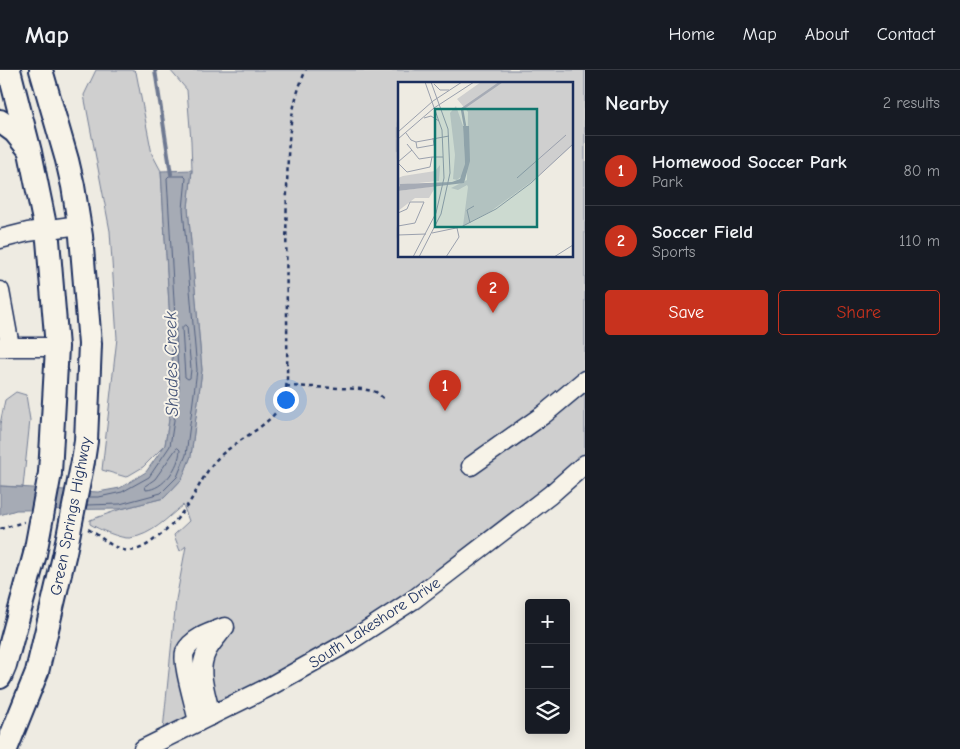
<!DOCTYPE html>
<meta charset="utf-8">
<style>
:root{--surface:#171b24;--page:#242831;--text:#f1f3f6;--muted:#9ea1a6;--line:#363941;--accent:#c8321e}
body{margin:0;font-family:"Comic Neue",sans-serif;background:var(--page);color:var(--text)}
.controls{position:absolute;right:15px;bottom:15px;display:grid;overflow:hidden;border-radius:5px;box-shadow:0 2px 12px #0003}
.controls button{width:45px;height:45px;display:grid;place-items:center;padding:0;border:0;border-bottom:1px solid var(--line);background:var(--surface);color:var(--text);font:25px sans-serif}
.you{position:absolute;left:285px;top:329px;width:18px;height:18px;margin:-12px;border:4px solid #fff;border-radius:50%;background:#1a73e8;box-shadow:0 0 0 8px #1a73e833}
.badge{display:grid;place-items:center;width:32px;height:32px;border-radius:50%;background:var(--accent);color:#fff;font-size:16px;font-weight:700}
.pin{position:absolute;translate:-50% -41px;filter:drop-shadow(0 1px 2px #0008)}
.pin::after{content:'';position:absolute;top:26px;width:18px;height:15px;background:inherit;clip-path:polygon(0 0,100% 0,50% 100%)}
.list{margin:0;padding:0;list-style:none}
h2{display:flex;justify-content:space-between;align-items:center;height:65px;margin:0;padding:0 20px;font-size:21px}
h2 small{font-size:16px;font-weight:400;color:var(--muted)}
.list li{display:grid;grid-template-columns:32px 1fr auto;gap:15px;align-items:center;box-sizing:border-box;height:70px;padding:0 20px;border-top:1px solid var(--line)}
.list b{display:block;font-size:19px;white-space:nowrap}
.list p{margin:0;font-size:16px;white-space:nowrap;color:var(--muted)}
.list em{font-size:16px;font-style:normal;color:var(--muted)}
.actions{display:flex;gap:10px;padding:15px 20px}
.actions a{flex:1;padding:11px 0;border:1px solid var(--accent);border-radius:5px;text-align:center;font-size:18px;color:var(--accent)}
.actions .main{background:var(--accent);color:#fff}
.icon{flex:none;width:28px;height:28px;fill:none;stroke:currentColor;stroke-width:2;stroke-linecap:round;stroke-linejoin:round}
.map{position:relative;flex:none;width:585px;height:679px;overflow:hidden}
header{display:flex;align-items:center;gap:30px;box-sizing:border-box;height:70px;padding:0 25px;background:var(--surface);border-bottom:1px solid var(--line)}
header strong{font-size:24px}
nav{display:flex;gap:28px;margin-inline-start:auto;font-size:18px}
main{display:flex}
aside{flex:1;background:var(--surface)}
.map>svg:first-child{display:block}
.green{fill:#cfcfcf;stroke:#757f96;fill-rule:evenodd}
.water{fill:#a6abb5;stroke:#6e7992}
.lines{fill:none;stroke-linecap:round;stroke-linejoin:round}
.shore{stroke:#536181;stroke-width:1}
.stream{stroke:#6e7992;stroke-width:4}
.minor-casing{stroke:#1b2f5e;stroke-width:21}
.major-casing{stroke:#1b2f5e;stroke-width:26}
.path{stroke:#1b2f5e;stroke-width:2.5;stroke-dasharray:4 4;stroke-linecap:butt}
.minor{stroke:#f7f3e8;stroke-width:18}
.major{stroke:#f7f3e8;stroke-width:22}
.major-bridge-casing{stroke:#1b2f5e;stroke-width:26;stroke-linecap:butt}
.major-bridge{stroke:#f7f3e8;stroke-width:22}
.labels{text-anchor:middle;stroke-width:4;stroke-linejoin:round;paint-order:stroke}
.street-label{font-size:16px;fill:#1b2f5e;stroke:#f7f3e8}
.water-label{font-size:18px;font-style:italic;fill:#455478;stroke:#f7f3e8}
.inset-river{fill:none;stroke:#a6abb5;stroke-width:2.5}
.inset-road{fill:none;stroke:#9aa0ad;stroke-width:1}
.view{fill:#0f766e;fill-opacity:0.15;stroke:#0f766e;stroke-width:2.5}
.inset-edge{fill:none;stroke:#1b2f5e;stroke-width:2.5}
</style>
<header>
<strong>Map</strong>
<nav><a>Home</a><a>Map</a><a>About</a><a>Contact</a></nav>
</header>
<main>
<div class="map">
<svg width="585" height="679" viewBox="0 0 585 679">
<rect width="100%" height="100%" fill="#eeebe2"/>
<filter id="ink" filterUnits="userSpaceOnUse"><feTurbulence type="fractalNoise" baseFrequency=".02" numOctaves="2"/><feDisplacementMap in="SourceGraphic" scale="10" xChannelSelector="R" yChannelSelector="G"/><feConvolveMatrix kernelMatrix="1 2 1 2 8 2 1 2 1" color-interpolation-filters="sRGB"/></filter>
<g filter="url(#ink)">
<!-- green -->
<g class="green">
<path d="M 96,0 L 134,0 L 136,2 L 152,84 L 161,101 L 174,318 L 165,375 L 143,397 L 126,407 L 102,400 L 117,268 L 110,161 L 84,25 Z"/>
<path d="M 170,0 L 585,0 L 585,394 L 428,519 L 162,670 L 176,530 L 186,476 L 180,481 L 174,465 L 189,451 L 183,435 C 167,448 152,465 130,468 C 121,469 98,459 90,454 L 90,450 L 121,439 L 164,428 L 182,409 L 191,386 L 202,300 L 188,138 L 192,100 L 191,71 L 187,20 ZM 399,14 L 571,14 L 571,186 L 399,186 Z"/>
<path d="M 16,322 L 26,325 L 30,350 L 23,417 L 0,416 L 0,354 L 5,330 Z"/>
</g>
<!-- water -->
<path class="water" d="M 192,100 L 188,138 L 202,300 L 191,386 L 182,409 L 164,428 L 121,439 L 16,440 L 0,445 L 0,416 L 98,422 L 120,418 L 146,402 L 165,375 L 174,318 L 161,101 Z"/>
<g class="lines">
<!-- shore -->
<g class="shore">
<path d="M 185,255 L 187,257 L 191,299 L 190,308 L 188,309 L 185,307 L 182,258 Z"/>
<path d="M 178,378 L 180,380 C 179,397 164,419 146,420 L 145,416 L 155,409 L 176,379 Z"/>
<path d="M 87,435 L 120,434 L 161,423 L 177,407 L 186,385 L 197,300 L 183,139 L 186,108 L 184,106 L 169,106 L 167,108 L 179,318 L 170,376 L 149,407 L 122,422 L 99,427 L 89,427"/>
</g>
<!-- stream -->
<path class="stream" d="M 155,0 L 171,104"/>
<!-- minor casing -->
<g class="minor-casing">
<g id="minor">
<path d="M 0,169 L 28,162 L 79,155"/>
<path d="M 0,221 L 10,276"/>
<path d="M 0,277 L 57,277"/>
<path d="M 471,396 L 543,345 L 585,310"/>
<path d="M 211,646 C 207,625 196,601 207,581 C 211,573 218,566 223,559"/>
<path d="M 198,652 C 196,639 181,592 185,582 C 191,568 211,562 225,557"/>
<path d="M 143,679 L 267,618 L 347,573 L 413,530 L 550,425 L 585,394"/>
</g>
</g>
<!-- major casing -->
<g class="major-casing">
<g id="major">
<path d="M 9,0 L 30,82 L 48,170 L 57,277 L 50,403"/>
<path d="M 41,0 L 67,90 L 73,116 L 81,166 L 90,274 L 86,371 L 83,391"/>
<path d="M 0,51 L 15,62 L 28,78"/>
<path d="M 0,607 L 5,595 L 35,484"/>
<path d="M 6,679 L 37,602 L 65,482"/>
</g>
</g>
<!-- path -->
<g class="path">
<path d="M 286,316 L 363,319 L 376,322 L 383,328"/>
<path d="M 0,459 L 24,452"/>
<path d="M 88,459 C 103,467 116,484 135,480 C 143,478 149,474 155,469 C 170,459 181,445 191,430 C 200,415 207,398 220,386 C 240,368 268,357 281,335 C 286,327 286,317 287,309 C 288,246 285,183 287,120 C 288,79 288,39 306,0"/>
</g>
<!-- minor -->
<use href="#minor" class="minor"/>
<!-- major -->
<use href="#major" class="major"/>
<!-- major-bridge casing -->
<g class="major-bridge-casing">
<g id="major-bridge">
<path d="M 65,482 L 83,391"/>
<path d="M 35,484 L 50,403"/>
</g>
</g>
<!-- major-bridge -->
<use href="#major-bridge" class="major-bridge"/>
</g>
</g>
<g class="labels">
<!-- street labels -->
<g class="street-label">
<text transform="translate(70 446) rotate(-79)" y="6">Green Springs Highway</text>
<text transform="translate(374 552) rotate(-33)" y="6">South Lakeshore Drive</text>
</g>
<!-- water labels -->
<g class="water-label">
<text transform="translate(171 294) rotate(-91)" y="6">Shades Creek</text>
</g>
</g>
<!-- overview -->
<g transform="translate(398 12)">
<rect width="175" height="175" fill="#eeebe2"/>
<path d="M 83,0 L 175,0 L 175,63 L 137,97 L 93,129 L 65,144 L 70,105 L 69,103 L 60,108 L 53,106 L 69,98 L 70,30 L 59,17 ZM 58,24 L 65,44 L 67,82 L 66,92 L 59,98 L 55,97 L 57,73 L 52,31 ZM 42,83 L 41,99 L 0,103 L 0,96 L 5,94 L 37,89 ZM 38,104 L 31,116 L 17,116 L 0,129 L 0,109 Z" fill="#cfcfcf"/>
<path d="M 65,44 L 71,44 L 72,79 L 66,101 L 0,109 L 2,102 L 54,100 L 62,97 L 67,82 Z" fill="#a6abb5"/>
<path class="inset-river" d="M 67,44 L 64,27 L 103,0"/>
<path class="inset-road" d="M 36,2 L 42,8 L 51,8M 26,36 L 33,34 L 41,39M 0,50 L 35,19 L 64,0M 8,51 L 13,58 L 18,60 L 19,66 L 36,63 L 35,56M 0,57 L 36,26 L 76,0M 18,60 L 51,54M 9,62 L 21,77 L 34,75M 0,80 L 14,68M 0,81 L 9,90 L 32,85 L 34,75 L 45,75M 119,96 L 168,53M 0,131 L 9,127 L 12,120 L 26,120 L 17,141 L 0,144M 72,141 L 69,128 L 76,124M 34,151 L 63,145 L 98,127 L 133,101 L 175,62M 0,153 L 28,152M 15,175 L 38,131 L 46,96 L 44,48 L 27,0M 21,175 L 43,132 L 52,91 L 50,47 L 33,0M 48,175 L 61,155 L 59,146M 156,175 L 175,163"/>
<path class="view" d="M 37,27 L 139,27 L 139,145 L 37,145 Z"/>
<rect width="175" height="175" class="inset-edge"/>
</g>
</svg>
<div class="controls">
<button>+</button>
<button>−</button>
<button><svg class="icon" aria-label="layers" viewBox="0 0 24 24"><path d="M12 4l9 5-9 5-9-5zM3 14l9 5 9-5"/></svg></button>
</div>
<div class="you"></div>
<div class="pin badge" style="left:445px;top:341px">1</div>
<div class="pin badge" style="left:493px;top:243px">2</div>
</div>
<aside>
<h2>Nearby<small>2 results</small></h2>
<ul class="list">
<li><span class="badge">1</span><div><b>Homewood Soccer Park</b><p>Park</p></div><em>80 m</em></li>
<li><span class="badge">2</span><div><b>Soccer Field</b><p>Sports</p></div><em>110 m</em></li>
</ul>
<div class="actions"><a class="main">Save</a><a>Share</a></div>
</aside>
</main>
